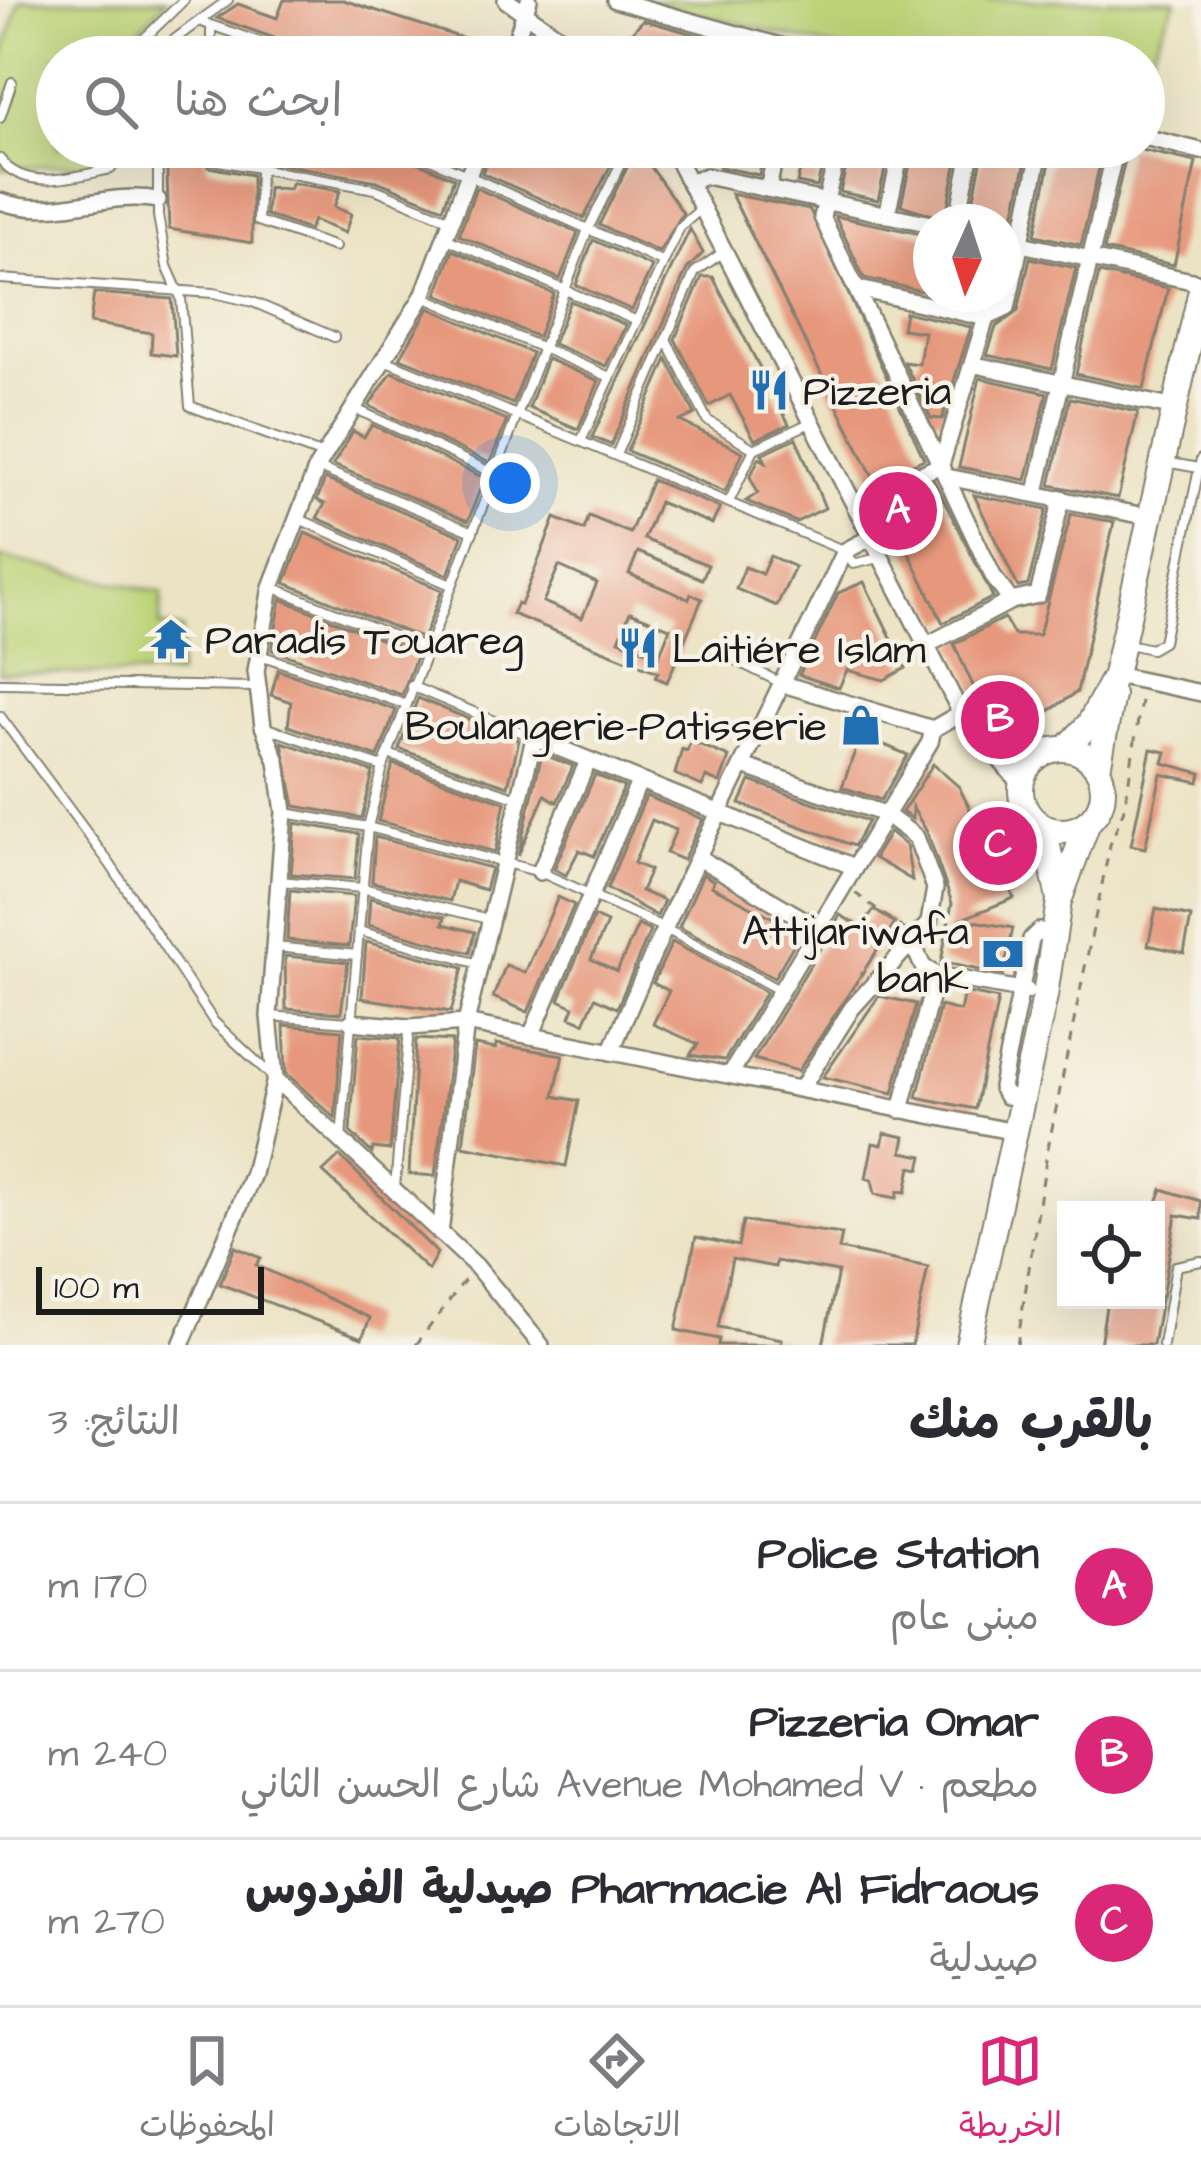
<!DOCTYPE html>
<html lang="ar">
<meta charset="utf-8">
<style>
:root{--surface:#fff;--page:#f2f2f3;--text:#2b2b33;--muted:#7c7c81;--line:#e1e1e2;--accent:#db2777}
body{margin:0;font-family:"Architects Daughter","Playpen Sans Arabic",sans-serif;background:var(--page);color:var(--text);direction:rtl}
.controls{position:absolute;right:36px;bottom:36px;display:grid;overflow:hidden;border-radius:0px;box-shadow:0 12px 48px #0002}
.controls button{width:108px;height:108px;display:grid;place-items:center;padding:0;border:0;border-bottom:3px solid var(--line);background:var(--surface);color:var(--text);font:60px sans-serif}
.compass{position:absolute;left:913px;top:204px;width:108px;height:108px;border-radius:50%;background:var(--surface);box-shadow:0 12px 48px #0002;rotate:183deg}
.scale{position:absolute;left:36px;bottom:30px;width:228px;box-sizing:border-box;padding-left:12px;border:6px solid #1c1c1c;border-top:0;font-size:33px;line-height:42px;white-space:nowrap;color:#1c1c1c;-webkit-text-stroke:9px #f7f3e8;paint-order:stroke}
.you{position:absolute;left:510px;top:483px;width:42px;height:42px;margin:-30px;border:9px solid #fff;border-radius:50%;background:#1a73e8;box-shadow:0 0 0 18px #1a73e833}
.badge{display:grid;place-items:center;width:78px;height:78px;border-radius:50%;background:var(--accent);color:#fff;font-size:39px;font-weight:700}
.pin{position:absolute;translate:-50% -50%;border:6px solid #fff;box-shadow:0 3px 12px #0006}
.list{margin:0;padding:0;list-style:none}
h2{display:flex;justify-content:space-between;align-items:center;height:156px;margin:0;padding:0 48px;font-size:51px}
h2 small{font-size:39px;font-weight:400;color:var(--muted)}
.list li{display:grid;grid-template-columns:78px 1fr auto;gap:36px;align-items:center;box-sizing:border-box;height:168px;padding:0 48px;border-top:3px solid var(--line)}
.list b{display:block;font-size:45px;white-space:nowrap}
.list p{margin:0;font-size:39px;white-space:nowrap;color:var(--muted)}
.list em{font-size:39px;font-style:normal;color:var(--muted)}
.icon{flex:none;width:66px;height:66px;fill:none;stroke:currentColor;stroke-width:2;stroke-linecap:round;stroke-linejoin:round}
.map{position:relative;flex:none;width:1201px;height:1345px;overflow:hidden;direction:ltr}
.search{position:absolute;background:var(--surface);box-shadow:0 12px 48px #0002;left:36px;right:36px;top:36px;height:132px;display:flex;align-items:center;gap:30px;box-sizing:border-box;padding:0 42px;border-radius:66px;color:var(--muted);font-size:45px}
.sheet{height:660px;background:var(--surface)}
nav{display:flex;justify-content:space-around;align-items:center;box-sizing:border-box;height:168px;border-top:3px solid var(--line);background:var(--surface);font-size:33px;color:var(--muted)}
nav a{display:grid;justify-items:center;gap:6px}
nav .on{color:var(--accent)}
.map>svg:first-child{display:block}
.green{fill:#bcd377;stroke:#6c784a;stroke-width:3}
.building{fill:#e6977c;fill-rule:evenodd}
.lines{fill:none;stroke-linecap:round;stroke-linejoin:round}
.lane-casing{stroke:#848070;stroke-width:12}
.street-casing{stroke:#848070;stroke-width:20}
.primary-casing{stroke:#848070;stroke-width:28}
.path{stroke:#848070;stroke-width:3;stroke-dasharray:9 9;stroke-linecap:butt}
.lane{stroke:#fff;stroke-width:8}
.street{stroke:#fff;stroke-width:15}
.primary{stroke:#fff;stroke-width:24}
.labels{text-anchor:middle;stroke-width:9;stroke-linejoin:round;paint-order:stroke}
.poi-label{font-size:42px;fill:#1c1c1c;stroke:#f7f3e8;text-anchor:start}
</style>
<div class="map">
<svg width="1201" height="1345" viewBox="0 0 1201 1345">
<rect width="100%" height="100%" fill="#f7f3e8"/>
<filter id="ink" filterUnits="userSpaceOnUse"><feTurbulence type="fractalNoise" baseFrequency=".00833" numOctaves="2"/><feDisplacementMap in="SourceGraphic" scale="24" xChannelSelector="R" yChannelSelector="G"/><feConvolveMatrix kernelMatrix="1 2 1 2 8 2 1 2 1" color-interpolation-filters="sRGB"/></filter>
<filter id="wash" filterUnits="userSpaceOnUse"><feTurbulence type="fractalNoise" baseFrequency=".004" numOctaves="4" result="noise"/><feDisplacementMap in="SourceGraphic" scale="48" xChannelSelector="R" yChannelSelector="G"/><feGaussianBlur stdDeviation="2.7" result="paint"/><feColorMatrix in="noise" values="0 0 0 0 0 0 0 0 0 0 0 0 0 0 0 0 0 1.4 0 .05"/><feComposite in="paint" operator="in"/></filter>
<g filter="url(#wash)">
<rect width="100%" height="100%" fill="#ece3c4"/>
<!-- green -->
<g class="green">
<path d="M 20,0 L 167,0 L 113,57 L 57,57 L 57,147 L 102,147 L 100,163 L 0,169 L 0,66 Z"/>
<path d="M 643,0 L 1176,0 L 1144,69 L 1144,57 L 872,57 Z"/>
<path d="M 0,557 L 162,593 L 160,626 L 182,630 L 178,675 L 0,673 Z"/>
</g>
<g id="blocks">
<!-- building -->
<g class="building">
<path d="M 284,0 L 343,0 L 500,50 L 498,57 L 311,57 L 306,49 L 217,18 L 238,4 L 277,18 Z"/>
<path d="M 643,20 L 728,44 L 722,57 L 626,57 L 617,49 Z"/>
<path d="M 166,147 L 203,147 L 208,167 L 252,175 L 252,243 L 169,229 Z"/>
<path d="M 269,147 L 396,147 L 401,155 L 454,178 L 443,208 L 377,181 L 269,162 Z"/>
<path d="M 491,147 L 620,147 L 584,218 L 482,173 Z"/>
<path d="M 637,147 L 683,213 L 659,252 L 599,225 Z"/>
<path d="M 707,147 L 765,147 L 759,175 L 720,167 Z"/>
<path d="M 789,147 L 827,147 L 817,187 L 797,183 L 800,170 L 785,166 Z"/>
<path d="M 851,147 L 890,147 L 878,200 L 840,192 Z"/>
<path d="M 914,147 L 960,147 L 945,219 L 901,205 Z"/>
<path d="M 984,147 L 1029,147 L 1011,230 L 1003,228 L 1003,222 L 969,222 Z"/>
<path d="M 1053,147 L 1104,147 L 1081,245 L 1035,235 Z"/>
<path d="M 1128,147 L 1196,162 L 1174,265 L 1104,250 Z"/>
<path d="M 292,183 L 340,191 L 334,207 L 351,214 L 345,233 L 313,220 L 309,230 L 266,215 L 268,188 L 289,189 Z"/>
<path d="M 476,188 L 578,233 L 560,279 L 459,235 Z"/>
<path d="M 731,194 L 810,210 L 924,459 L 875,481 Z"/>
<path d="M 835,216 L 931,236 L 931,293 L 864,278 Z"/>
<path d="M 690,229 L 703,253 L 687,269 L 611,445 L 592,437 Z"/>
<path d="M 593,240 L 652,267 L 632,310 L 576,285 Z"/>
<path d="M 453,250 L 554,294 L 538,337 L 437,294 Z"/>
<path d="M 1030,258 L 1076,268 L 1052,369 L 987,355 L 996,327 L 1018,311 Z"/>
<path d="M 1099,273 L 1168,288 L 1144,389 L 1076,374 Z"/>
<path d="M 702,277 L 713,277 L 789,424 L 755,440 L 730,395 L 709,406 L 675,339 Z"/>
<path d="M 94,293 L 172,299 L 176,356 L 151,353 L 152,333 L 90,323 Z"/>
<path d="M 570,301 L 626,325 L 606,366 L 553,344 Z"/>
<path d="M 429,308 L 532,353 L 513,404 L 400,358 Z"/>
<path d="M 905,312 L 971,327 L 942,419 L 931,418 L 904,362 L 919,364 L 924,332 L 902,329 Z"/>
<path d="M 547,359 L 599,381 L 578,429 L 529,408 Z"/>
<path d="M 667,359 L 695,414 L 680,421 L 743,452 L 725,492 L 627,451 Z"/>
<path d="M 392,372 L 507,420 L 490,463 L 369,406 Z"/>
<path d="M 980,378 L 1047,393 L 1026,480 L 959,467 Z"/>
<path d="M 1070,398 L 1138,412 L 1118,498 L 1050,485 Z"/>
<path d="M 372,425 L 484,478 L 468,521 L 333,465 L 353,431 L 364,437 Z"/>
<path d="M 796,438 L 825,508 L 796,522 L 746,501 L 758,493 L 750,477 L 759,458 L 766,462 L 762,454 Z"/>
<path d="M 325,479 L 462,536 L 448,575 L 317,518 L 325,504 L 317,500 Z"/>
<path d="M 652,480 L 720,508 L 712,524 L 659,502 L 644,539 L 708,565 L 702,579 L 638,552 L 629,574 L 689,599 L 691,594 L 702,599 L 667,682 L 655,677 L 658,672 L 512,614 L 517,603 L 521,605 L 555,518 L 584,530 L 589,516 L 630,533 ZM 559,566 L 597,583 L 582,618 L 543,602 ZM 630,612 L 670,628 L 659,656 L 619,640 Z"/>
<path d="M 934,481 L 993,597 L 943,623 L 885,503 Z"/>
<path d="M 974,495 L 1047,509 L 1028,585 L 1018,587 Z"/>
<path d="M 1071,514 L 1114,522 L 1077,692 L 1046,713 L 996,708 L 976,692 L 954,644 L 1004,618 L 1014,635 L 1039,635 Z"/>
<path d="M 305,533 L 442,590 L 423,639 L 285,583 Z"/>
<path d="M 770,556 L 795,567 L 777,606 L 736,589 L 745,567 L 762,574 Z"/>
<path d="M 864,582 L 906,668 L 884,680 L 847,670 L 839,688 L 799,675 L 838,593 Z"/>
<path d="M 281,599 L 417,654 L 402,695 L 272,650 Z"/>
<path d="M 278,670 L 396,710 L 378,757 L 288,726 L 291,702 L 271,695 Z"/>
<path d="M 418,698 L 519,740 L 508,786 L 399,749 Z"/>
<path d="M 861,735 L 908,755 L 881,800 L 842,787 Z"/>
<path d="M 691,741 L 729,757 L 720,783 L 706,777 L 702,786 L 675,774 L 682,749 L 687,751 Z"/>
<path d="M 282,742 L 373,772 L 362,818 L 295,806 Z"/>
<path d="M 1151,749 L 1166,752 L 1163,763 L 1201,773 L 1199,782 L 1161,774 L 1145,848 L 1131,845 Z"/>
<path d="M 542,754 L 573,766 L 557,802 L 545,795 L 518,856 Z"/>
<path d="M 393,764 L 505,802 L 495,852 L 378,821 Z"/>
<path d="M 933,764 L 959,787 L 1014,898 L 962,919 L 1013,928 L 1003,975 L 941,962 L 952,903 L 927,832 L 912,807 L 912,819 L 902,812 Z"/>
<path d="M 595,775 L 624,787 L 594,856 L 579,850 L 566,875 L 554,869 Z"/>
<path d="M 750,781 L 868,821 L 854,846 L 740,804 Z"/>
<path d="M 646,796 L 703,819 L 683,860 L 666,853 L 676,830 L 652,820 L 634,863 L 650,870 L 641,891 L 664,901 L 657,916 L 607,888 Z"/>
<path d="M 295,823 L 359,834 L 355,879 L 291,874 Z"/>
<path d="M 890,832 L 906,845 L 912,880 L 874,858 Z"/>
<path d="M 375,837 L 491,868 L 485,890 L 455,881 L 450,901 L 372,882 Z"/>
<path d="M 703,874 L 714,881 L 711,886 L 801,932 L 774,978 L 679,927 Z"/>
<path d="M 290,890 L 354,896 L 349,946 L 287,940 Z"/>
<path d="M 558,897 L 574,905 L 528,1012 L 493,997 L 506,965 L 525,973 Z"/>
<path d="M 370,898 L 445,917 L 443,924 L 475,932 L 470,953 L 368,925 Z"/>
<path d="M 1156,909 L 1191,917 L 1184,953 L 1148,945 Z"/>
<path d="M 874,910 L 895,923 L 798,1071 L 754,1059 L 840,915 L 861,927 Z"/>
<path d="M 594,917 L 607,923 L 591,959 L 617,971 L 638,925 L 650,931 L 617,1008 L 595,998 L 584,1023 L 570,1017 L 574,1007 L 559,1000 Z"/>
<path d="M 366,942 L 463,968 L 451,1012 L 362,998 Z"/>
<path d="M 672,942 L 766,992 L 725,1060 L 690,1055 L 698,1044 L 653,1024 L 669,991 L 653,983 Z"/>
<path d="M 285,956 L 348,962 L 341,1013 L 286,1009 Z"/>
<path d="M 964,992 L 998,999 L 975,1109 L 917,1097 L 940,1006 L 960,1011 Z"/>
<path d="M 879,996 L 916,1004 L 893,1093 L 823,1077 Z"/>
<path d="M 284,1025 L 342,1030 L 335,1118 L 286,1073 Z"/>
<path d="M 358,1035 L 400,1038 L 390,1150 L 373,1148 L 372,1153 L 350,1132 Z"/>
<path d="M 416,1039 L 452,1041 L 435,1176 L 409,1174 Z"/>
<path d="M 496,1044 L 563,1055 L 554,1096 L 579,1101 L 566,1166 L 463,1146 L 475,1045 L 496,1049 Z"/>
<path d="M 885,1133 L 905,1137 L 902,1152 L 923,1156 L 920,1169 L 911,1167 L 906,1192 L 898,1191 L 897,1198 L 875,1194 L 872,1180 L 866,1178 L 873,1143 L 882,1145 Z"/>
<path d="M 340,1156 L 437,1253 L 428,1270 L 323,1172 Z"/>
<path d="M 1162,1189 L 1201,1201 L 1201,1219 L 1176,1215 L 1162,1297 L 1156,1297 L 1156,1205 Z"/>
<path d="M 743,1221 L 842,1234 L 839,1249 L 928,1267 L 912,1345 L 823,1345 L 838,1272 L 776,1261 L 775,1267 L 732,1259 L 718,1327 L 782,1339 L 781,1345 L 718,1345 L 719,1339 L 676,1330 L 696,1237 L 738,1246 Z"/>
<path d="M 235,1247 L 261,1258 L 256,1265 L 370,1318 L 362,1338 L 220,1284 Z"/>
<path d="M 1107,1300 L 1161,1300 L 1153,1345 L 1100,1345 Z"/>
</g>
</g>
</g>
<g filter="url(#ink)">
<use href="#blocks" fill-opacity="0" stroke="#848070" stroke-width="3"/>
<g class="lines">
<!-- lane casing -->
<g class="lane-casing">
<g id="lane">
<path d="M 228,0 L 199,21 L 303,57"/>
<path d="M 211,27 L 211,57"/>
<path d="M 125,57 L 184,0"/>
<path d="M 151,57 L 199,21"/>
<path d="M 0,118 L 12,82"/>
<path d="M 158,147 L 158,216 L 167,266 L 181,298 L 190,406 L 323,455"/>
<path d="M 211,147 L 213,160 L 375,189 L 453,221"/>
<path d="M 261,147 L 258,221 L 335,247"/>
<path d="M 404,147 L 662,262"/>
<path d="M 0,159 C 25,193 77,176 111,169 L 120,154 L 115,147"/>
<path d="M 445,238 L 637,321"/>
<path d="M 0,279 L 214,293 L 253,302 L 334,337"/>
<path d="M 424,297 L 610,377"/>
<path d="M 666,339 L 707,420 L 754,449 L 812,422"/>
<path d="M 387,361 L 845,551 L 853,564 L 879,558"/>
<path d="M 356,409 L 495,474"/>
<path d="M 581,441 L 680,227 L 703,207"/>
<path d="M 616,455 L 695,272 L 725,251"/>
<path d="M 1165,462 L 1199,468"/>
<path d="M 319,468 L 473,532"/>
<path d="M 729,502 L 754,449"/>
<path d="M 299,519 L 451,585"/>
<path d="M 272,587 L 426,649"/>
<path d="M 1124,643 L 1151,649 L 1163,642 L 1201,459"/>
<path d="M 709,647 L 781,683"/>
<path d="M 260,655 L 404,704"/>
<path d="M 0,683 L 256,687"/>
<path d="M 411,686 L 533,737"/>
<path d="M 0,716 L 110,864 L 214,1022 L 273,1077"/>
<path d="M 264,727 L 383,767"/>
<path d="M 388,754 L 518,798"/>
<path d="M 285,813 L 368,827 L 540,872 L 662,927 L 779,990"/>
<path d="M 279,881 L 362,888 L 488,919"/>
<path d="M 359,931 L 479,964"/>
<path d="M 275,947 L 357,955"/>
<path d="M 269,1016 L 350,1022"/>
<path d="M 341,1139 L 368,827 L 383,767 L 589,227 L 629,147"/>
<path d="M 395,1187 L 409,1029"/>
<path d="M 1163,1345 L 1176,1266 L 1201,1261"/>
</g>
</g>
<!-- street casing -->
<g class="street-casing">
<g id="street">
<path d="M 506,0 L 588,57"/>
<path d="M 615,0 L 820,57"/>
<path d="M 510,57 L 529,0"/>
<path d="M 734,57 L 746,39"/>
<path d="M 1144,137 L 1201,151"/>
<path d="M 671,147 L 961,713 L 1021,785"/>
<path d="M 839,147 L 822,217 L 994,578 L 1011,601 L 1038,595 L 1062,498"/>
<path d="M 691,181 L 706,176 L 931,224"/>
<path d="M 768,189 L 777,147"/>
<path d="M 0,201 C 55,221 104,190 158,200"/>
<path d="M 887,215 L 902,147"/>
<path d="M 957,222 L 972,147"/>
<path d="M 1003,240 L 1201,283"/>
<path d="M 859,289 L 986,318 L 1007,308 L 1041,147"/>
<path d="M 976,365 L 1175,408"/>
<path d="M 947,477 L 1150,517"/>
<path d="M 1036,492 L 1116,147"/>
<path d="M 855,503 L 941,465 L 986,318"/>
<path d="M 927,645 L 1011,601"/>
<path d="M 1115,675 L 1201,693"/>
<path d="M 783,684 L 933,729"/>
<path d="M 993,744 L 1035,760"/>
<path d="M 743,766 L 885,814 L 916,837 L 935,888 L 929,923 L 852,1008 L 801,1089"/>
<path d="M 699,858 L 815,926"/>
<path d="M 540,872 L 588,761"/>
<path d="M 912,942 L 923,967 L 936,975 L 1027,991"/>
<path d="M 351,1022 L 409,1027 L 466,1023 L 1015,1132"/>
<path d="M 531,1036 L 639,782"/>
<path d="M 611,1052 C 681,881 767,718 845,551 L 872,537"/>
<path d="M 730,1075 L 930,742 L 933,729 L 961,713"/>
<path d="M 275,1079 L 476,1266 L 541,1345"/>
<path d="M 1022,1098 L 1006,1096 L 1001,1087 L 1031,939 L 1039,931 L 1055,931"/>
<path d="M 901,1110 L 936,975"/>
<path d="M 440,1233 L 466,1023 L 534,738 L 852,866"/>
<path d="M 181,1345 L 253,1174 L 275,1079 L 269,1016 L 284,812 L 277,761 L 263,726 L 256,671 L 271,587 L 317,467 L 423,296 L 479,147"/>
</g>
</g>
<!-- primary casing -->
<g class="primary-casing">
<g id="primary">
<circle cx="1062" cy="790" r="41"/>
<path d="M 1066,749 L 1089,724 L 1115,675 L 1201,290"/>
<path d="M 1098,769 L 1112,695"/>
<path d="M 1044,827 L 1059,899"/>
<path d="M 968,1345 L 1045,996 L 1059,901 L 1088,822"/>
</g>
</g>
<!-- path -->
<g class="path">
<path d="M 855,893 L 905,930"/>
<path d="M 416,1345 L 467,1277"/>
<path d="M 1017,1345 L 1047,1153 L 1110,845 L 1125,806 L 1142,694"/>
</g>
<!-- lane -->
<use href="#lane" class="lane"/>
<!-- street -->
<use href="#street" class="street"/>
<!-- primary -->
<use href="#primary" class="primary"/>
</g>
</g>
<!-- icons -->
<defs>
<g id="restaurant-bare" transform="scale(3.24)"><path d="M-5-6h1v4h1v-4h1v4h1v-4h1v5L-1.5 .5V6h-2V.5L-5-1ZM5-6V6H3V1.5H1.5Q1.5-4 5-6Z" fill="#1f6fb2" stroke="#f7f3e8" stroke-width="2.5" paint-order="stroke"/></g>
<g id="temple-bare" transform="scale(3.24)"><path d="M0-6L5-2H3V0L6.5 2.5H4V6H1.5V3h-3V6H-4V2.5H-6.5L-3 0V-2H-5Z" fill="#1f6fb2" stroke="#f7f3e8" stroke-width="2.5" paint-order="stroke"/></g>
<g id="shop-bare" transform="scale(3.24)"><path d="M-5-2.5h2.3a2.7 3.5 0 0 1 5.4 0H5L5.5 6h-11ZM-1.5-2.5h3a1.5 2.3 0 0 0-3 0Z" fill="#1f6fb2" stroke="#f7f3e8" stroke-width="2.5" paint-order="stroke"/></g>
<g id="bank-bare" transform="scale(3.24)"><path d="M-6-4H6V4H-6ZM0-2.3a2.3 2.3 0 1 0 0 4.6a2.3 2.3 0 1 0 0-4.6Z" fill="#1f6fb2" stroke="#f7f3e8" stroke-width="2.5" paint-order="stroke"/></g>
</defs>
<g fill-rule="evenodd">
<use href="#restaurant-bare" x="769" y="390"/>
<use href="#temple-bare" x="171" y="639"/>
<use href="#restaurant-bare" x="638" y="648"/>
<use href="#shop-bare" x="861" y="725"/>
<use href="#bank-bare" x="1003" y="954"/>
</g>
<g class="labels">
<!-- poi labels -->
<g class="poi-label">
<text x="803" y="405">Pizzeria</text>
<text x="205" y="654">Paradis Touareg</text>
<text x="672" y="663">Laitiére Islam</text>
<text x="827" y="740" text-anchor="end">Boulangerie-Patisserie</text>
<text x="969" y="945" text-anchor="end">Attijariwafa<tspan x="969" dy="48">bank</tspan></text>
</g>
</g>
</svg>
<div class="controls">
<button><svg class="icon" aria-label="locate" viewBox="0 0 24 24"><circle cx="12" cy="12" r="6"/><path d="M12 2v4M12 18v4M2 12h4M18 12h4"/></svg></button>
</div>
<svg class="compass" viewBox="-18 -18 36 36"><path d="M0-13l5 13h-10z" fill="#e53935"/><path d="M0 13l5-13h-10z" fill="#7c7c81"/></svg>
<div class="scale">100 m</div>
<div class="you"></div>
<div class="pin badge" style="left:898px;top:511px">A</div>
<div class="pin badge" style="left:1000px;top:720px">B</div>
<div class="pin badge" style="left:998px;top:846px">C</div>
<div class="search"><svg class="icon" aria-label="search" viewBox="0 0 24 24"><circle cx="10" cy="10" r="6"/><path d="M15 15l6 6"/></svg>ابحث هنا</div>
</div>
<section class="sheet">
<h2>بالقرب منك<small>النتائج: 3</small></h2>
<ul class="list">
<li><span class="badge">A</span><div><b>Police Station</b><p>مبنى عام</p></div><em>170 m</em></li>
<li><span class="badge">B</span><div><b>Pizzeria Omar</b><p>مطعم · Avenue Mohamed V شارع الحسن الثاني</p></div><em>240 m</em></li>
<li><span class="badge">C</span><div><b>Pharmacie Al Fidraous صيدلية الفردوس</b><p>صيدلية</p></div><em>270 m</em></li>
</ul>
</section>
<nav>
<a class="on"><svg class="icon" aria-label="map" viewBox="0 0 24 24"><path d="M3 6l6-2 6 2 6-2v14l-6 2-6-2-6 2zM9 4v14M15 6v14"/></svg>الخريطة</a>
<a><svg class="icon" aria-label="directions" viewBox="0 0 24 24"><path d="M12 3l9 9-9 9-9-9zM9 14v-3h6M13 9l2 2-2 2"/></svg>الاتجاهات</a>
<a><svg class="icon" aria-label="saved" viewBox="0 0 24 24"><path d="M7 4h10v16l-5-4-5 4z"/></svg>المحفوظات</a>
</nav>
